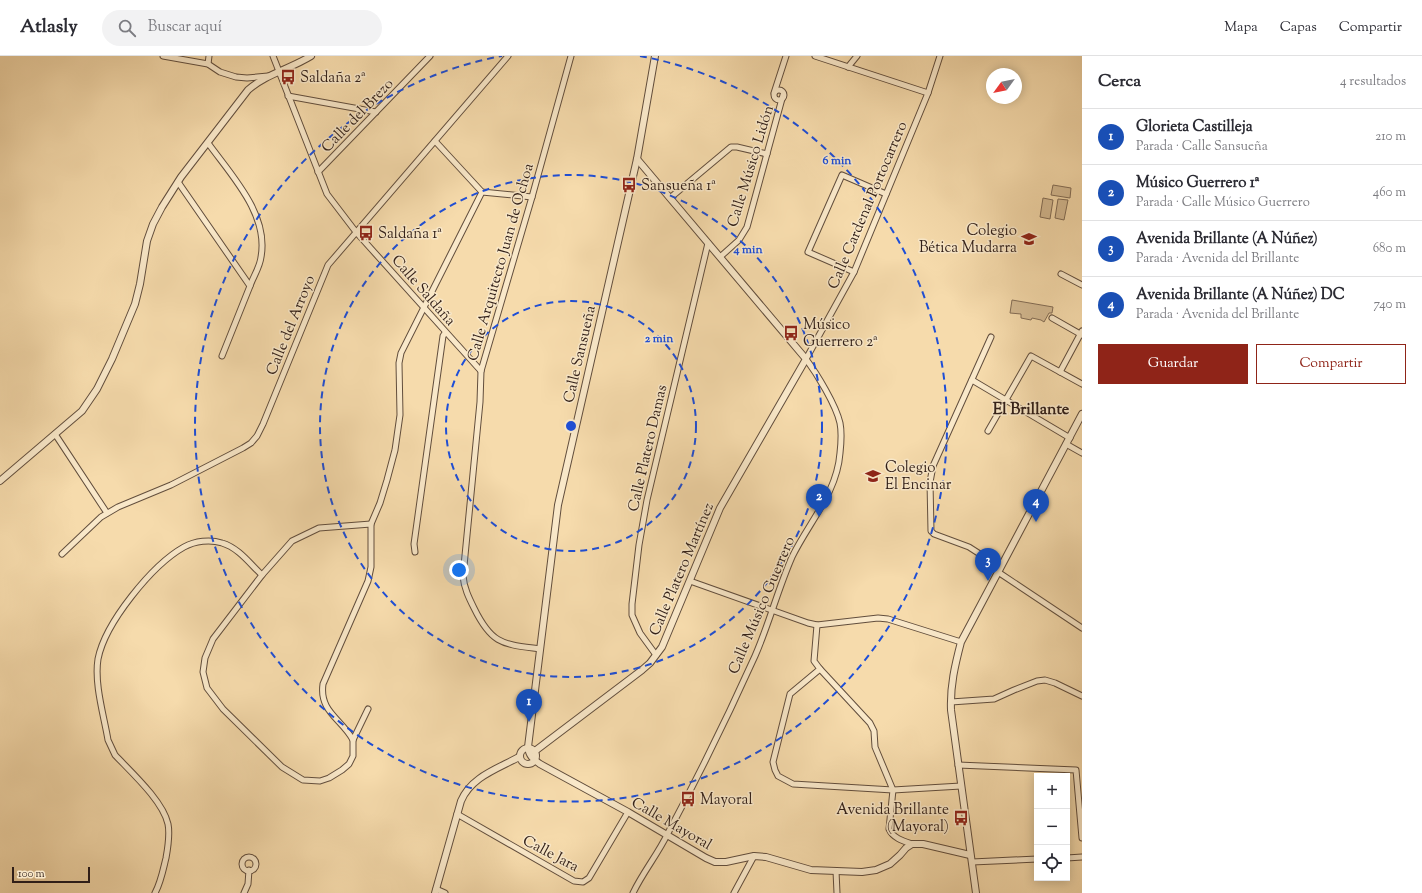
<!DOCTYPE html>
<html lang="es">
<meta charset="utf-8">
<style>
:root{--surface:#fff;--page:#f2f2f3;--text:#2b2b33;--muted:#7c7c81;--line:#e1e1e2;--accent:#8f2418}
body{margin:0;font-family:"Sorts Mill Goudy",serif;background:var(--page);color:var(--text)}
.controls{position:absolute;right:12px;bottom:12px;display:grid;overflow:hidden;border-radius:0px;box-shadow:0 2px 10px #0003}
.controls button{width:36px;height:36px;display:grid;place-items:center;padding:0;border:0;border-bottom:1px solid var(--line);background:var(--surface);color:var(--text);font:20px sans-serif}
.compass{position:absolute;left:986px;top:12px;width:36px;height:36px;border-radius:50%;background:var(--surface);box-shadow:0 2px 10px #0003;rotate:237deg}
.scale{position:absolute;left:12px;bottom:10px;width:78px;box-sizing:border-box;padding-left:4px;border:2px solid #311f18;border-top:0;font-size:11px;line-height:14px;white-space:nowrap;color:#311f18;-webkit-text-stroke:3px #f9e8c9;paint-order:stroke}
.you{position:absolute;left:459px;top:514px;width:14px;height:14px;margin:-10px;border:3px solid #fff;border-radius:50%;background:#1a73e8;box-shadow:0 0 0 6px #1a73e833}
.badge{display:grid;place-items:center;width:26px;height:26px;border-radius:50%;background:var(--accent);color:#fff;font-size:13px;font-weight:700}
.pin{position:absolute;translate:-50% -33px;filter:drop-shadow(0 1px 2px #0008)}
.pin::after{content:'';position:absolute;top:21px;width:14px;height:12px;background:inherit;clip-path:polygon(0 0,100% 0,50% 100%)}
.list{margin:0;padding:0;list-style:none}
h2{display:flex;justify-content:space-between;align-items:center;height:52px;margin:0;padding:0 16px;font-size:17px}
h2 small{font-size:13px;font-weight:400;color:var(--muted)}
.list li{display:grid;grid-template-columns:26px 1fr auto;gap:12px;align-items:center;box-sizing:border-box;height:56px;padding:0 16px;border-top:1px solid var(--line)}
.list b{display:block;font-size:15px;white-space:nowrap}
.list p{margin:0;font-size:13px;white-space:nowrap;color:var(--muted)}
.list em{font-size:13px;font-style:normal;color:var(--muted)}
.actions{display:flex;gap:8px;padding:12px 16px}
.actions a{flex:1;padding:9px 0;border:1px solid var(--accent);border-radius:0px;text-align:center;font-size:14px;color:var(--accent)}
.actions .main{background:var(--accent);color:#fff}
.icon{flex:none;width:22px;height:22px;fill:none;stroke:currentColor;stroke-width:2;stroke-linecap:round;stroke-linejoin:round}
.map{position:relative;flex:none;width:1082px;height:837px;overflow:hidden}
header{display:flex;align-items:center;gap:24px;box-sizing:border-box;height:56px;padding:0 20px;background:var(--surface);border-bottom:1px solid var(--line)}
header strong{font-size:19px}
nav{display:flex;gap:22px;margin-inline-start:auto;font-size:14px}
.search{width:280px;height:36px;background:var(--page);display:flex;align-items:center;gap:10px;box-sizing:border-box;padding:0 14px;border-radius:22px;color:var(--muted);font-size:15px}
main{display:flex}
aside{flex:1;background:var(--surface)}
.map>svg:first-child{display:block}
.green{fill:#d5bb93;stroke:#836d56}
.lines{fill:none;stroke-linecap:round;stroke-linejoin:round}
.minor-casing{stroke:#624e3d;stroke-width:7}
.tertiary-casing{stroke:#624e3d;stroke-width:8}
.minor{stroke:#f9e8c9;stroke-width:5}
.tertiary{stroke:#f9e8c9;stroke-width:6}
.ring{fill:none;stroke:#1d4ed8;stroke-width:2;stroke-dasharray:7 5}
.labels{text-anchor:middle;stroke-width:3;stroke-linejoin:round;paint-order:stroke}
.poi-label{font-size:15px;fill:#311f18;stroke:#f9e8c9;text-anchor:start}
.street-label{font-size:15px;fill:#311f18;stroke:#f9e8c9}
.neighbourhood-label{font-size:16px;font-weight:bold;fill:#311f18;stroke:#f9e8c9}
.centre{fill:#1d4ed8;stroke:#f9e8c9;stroke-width:2}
.ring-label{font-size:12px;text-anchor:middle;font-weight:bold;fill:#1d4ed8;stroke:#f9e8c9;stroke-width:3;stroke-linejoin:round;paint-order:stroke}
</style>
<header>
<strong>Atlasly</strong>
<div class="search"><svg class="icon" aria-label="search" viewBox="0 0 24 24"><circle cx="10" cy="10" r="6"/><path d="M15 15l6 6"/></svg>Buscar aquí</div>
<nav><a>Mapa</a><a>Capas</a><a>Compartir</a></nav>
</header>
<main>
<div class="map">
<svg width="1082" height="837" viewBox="0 0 1082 837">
<rect width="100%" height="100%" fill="#f6dbac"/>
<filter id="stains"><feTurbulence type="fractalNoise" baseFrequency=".005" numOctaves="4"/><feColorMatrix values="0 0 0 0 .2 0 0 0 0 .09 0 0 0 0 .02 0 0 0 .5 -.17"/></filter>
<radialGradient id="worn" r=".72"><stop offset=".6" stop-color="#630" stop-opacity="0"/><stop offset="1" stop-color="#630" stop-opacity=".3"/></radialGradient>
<!-- green -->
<g class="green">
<path d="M 1053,129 L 1071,132 L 1070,142 L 1051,139 Z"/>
<path d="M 1043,142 L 1053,144 L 1050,163 L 1040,161 Z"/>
<path d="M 1058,143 L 1068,144 L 1064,164 L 1055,162 Z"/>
<path d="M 1012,244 L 1053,251 L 1052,257 L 1049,257 L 1044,266 L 1041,264 L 1032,262 L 1031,264 L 1021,262 L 1021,258 L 1010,257 Z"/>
</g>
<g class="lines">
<!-- minor casing -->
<g class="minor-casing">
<g id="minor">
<path d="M 163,0 L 208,8 L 220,16 L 236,21 L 247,22 L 268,20"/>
<path d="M 273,0 L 327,138 L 356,176 L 481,315"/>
<path d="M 815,0 L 928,37"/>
<path d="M 208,8 L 209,0"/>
<path d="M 848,11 L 857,0"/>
<circle cx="779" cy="39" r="5"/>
<path d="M 774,37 L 786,0"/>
<path d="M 288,40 L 376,56"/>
<path d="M 435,85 L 482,136 L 532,141"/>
<path d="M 208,87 C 231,119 269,158 261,201 C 260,211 253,221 250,230"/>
<path d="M 318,116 L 430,0"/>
<path d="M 178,126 L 250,230 L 222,300"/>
<path d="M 670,142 L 731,91 L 737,91 L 767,98"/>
<path d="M 720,201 L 739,184 L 747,171 L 783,39"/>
<path d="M 854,216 L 808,196 L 842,119 L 886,138"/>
<path d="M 1061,218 L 1082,229"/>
<path d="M 1052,262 L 1082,279"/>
<path d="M 991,281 L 933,410 L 930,426 L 931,475 L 934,478 L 969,491 L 1000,511"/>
<path d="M 1060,316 L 1082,275"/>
<path d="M 972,324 L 1070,382"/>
<path d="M 988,375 L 1031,300 L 1082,328"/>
<path d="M 55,378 L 107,457"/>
<path d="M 1066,388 L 1082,397"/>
<path d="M 415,496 L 414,488 L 443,280 L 445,277"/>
<path d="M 62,498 L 101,461 L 118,451 L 171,429 L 243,392 L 251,387 L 257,380 L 263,368 L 328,209 L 508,0"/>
<path d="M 998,516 L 1082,572"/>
<path d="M 690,525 L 808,567 L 817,569 L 878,562 L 888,563 L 961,586"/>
<path d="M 817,569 L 814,605 L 820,613 L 870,667 L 874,675 L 875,691 L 893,734 L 889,773 C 893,782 903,785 912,788"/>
<path d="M 540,593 C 503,588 492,589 474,552 C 469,542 464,532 463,520 L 480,346 L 481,315 L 532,141 L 571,0"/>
<path d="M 656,599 L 640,577 L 632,559 L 632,548 L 639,489 L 647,444 L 708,187"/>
<path d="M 820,613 L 790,638 L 773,706 L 775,714 L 778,720 L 793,728 L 893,734 L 961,730"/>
<path d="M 951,646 L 994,643 L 1014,634 L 1037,625 L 1045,624 L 1055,627 L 1082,640"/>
<path d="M 368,653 L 353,684 L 353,700 L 349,708 L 342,714 L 329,722 L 320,725 L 303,724 L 282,711 L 223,653 L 207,632 L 203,616 L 205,602 L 213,583 L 262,519 L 292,485 L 319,472 L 371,468"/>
<path d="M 353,684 C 342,663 319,656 323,628 L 368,525 L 371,511 L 371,468 L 380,447 L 387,424 L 395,394 L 400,359 L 399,307 L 401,297 L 482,136"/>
<path d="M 958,709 L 1076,714 L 1082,782"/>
<path d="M 457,758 L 574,825 L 583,826 L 589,822 L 628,756"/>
<circle cx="249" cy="808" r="7"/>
<path d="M 1067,802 L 1082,801"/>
<path d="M 972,806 L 1037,803"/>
<path d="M 836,815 L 837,837"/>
<path d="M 436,833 L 445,837"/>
<path d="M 155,837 C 161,826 163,814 166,802 C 168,791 170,778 168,768 C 163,745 131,716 115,699 L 108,684 C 104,660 94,628 98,603 C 105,567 152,509 184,491 C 195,485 210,483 222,487 C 239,492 250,508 262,519"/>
<path d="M 244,837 L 248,828 L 249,814"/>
<path d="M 633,837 C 643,816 658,798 668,777 C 699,719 728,660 755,600 C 769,568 778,533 792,501 C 809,466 837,437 840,397 C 841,388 842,377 840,367 C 836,349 817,318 806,303 L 854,216 L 928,37 L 940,0"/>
<path d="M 734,837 L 754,800"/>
</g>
</g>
<!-- tertiary casing -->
<g class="tertiary-casing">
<g id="tertiary">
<path d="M 655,0 L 637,103 L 558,449 L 528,691 C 529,700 533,703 540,708 L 628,756 L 706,802 L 715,806 L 726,806 L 754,800 L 766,801 L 811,814 L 862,816 L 876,814 L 890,808 L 900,799 L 906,792 L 912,788 L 923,788 L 970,799"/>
<path d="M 0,425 L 82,355 L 97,333 L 112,303 L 135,248 L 140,228 L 147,185 L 153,168 L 162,151 L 181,121 L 248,34 C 266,18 290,13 311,0"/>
<circle cx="528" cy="700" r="8"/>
<path d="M 535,695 L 642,614 L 650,607 L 662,591 L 720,452 L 806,303 L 637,103"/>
<path d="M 435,837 L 461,745 C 471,721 497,713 519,701"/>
<path d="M 976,837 L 951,654 C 950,630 955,609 961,586 L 1082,358"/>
</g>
</g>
<!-- minor -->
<use href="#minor" class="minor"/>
<!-- tertiary -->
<use href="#tertiary" class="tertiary"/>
</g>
<!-- distance rings -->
<g class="ring">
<circle cx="571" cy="370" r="125"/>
<circle cx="571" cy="370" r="251"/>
<path d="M640 0A376 376 0 1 1 502 0"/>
</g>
<!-- icons -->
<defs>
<g id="bus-bare" transform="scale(1.2)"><path d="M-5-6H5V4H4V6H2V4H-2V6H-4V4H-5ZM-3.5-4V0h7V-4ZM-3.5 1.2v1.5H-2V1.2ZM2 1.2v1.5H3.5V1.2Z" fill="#8f2418" stroke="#f9e8c9" stroke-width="2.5" paint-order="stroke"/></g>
<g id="school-bare" transform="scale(1.2)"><path d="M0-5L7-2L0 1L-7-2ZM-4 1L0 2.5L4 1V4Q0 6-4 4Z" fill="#8f2418" stroke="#f9e8c9" stroke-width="2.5" paint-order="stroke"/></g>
</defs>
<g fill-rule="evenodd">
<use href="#bus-bare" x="288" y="21"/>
<use href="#bus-bare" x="629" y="129"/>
<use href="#bus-bare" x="366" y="177"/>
<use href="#school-bare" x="1029" y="183"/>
<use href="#bus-bare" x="791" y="277"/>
<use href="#school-bare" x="873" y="420"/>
<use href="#bus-bare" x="688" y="743"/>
<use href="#bus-bare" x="961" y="762"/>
</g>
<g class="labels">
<!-- poi labels -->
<g class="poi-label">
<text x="300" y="26">Saldaña 2ª</text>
<text x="641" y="134">Sansueña 1ª</text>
<text x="1017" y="179" text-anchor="end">Colegio<tspan x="1017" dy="17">Bética Mudarra</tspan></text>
<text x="378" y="182">Saldaña 1ª</text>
<text x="803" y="273">Músico<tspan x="803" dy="17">Guerrero 2ª</tspan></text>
<text x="885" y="416">Colegio<tspan x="885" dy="17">El Encinar</tspan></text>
<text x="700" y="748">Mayoral</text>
<text x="949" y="758" text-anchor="end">Avenida Brillante<tspan x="949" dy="17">(Mayoral)</tspan></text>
</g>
<!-- street labels -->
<g class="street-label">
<text transform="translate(357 59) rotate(-46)" y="5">Calle del Brezo</text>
<text transform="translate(750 110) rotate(-73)" y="5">Calle Músico Lidón</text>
<text transform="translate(867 149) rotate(-67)" y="5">Calle Cardenal Portocarrero</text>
<text transform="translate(500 206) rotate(-74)" y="5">Calle Arquitecto Juan de Ochoa</text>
<text transform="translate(424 234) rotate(49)" y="5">Calle Saldaña</text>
<text transform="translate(290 269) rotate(-68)" y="5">Calle del Arroyo</text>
<text transform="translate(579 298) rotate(-77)" y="5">Calle Sansueña</text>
<text transform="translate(647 392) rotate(-77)" y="5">Calle Platero Damas</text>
<text transform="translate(681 513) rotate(-67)" y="5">Calle Platero Martínez</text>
<text transform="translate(761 549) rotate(-67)" y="5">Calle Músico Guerrero</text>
<text transform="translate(672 767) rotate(30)" y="5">Calle Mayoral</text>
<text transform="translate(551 797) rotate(28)" y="5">Calle Jara</text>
</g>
<!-- neighbourhood labels -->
<g class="neighbourhood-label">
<text x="1031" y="358">El Brillante</text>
</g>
</g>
<circle cx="571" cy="370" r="6" class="centre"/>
<g class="ring-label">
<text x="837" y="108">6 min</text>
<text x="748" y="197">4 min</text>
<text x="659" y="286">2 min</text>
</g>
<rect width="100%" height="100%" filter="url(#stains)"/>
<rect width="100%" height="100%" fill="url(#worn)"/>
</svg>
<div class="controls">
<button>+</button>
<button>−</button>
<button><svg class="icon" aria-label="locate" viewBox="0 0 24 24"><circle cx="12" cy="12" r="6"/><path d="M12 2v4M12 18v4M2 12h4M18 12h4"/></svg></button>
</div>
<svg class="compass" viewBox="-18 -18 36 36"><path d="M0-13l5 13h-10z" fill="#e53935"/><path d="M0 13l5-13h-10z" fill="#7c7c81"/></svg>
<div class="scale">100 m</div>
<div class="you"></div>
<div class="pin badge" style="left:529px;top:666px;background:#1a4fb4">1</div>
<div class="pin badge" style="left:819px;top:461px;background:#1a4fb4">2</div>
<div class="pin badge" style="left:988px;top:525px;background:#1a4fb4">3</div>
<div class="pin badge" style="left:1036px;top:466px;background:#1a4fb4">4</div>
</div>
<aside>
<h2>Cerca<small>4 resultados</small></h2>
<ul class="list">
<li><span class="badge" style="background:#1a4fb4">1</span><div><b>Glorieta Castilleja</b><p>Parada · Calle Sansueña</p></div><em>210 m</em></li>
<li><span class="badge" style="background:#1a4fb4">2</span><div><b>Músico Guerrero 1ª</b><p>Parada · Calle Músico Guerrero</p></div><em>460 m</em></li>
<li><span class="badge" style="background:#1a4fb4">3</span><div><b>Avenida Brillante (A Núñez)</b><p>Parada · Avenida del Brillante</p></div><em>680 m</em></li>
<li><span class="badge" style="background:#1a4fb4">4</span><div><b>Avenida Brillante (A Núñez) DC</b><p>Parada · Avenida del Brillante</p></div><em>740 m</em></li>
</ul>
<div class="actions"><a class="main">Guardar</a><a>Compartir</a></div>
</aside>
</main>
